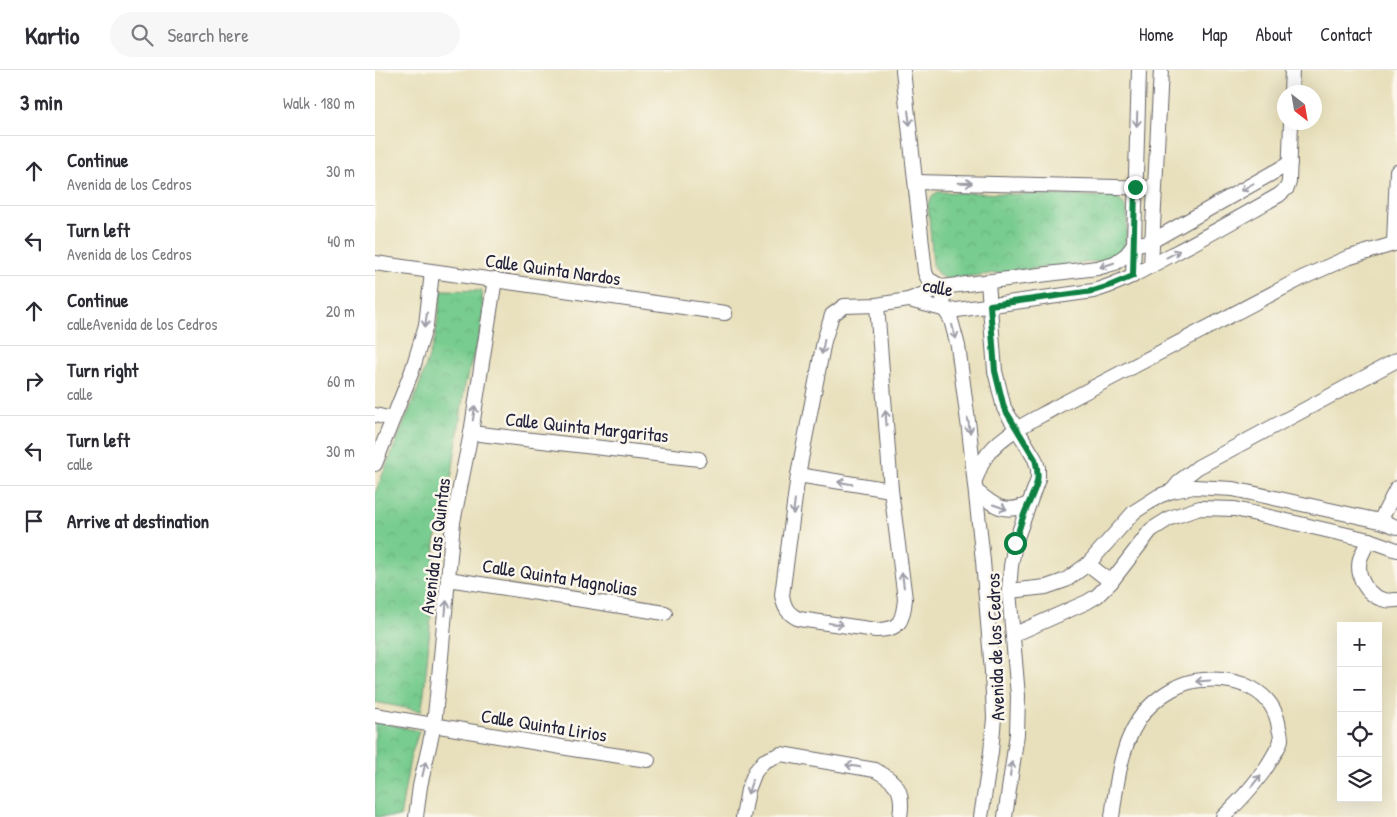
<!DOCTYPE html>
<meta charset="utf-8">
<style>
:root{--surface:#fff;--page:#f7f7f7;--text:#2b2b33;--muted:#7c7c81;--line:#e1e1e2}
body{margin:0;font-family:"Patrick Hand",sans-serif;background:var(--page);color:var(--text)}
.controls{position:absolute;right:15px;bottom:15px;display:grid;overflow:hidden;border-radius:0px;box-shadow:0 5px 20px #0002}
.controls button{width:45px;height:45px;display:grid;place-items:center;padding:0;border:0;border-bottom:1px solid var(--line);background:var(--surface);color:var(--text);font:25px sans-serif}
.compass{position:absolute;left:902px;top:15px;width:45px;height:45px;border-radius:50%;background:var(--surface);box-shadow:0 5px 20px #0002;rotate:149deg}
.stop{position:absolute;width:15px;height:15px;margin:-11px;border:4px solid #0b8043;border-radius:50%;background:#fff}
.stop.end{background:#0b8043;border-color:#fff;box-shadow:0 1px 5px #0008}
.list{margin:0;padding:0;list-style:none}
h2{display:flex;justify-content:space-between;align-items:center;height:65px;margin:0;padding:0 20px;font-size:21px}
h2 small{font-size:16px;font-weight:400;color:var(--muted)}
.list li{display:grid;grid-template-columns:32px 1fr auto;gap:15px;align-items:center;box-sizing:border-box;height:70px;padding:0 20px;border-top:1px solid var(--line)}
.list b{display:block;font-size:19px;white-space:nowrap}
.list p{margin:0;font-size:16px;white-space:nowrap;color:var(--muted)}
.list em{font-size:16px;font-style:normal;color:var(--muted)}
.icon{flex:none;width:28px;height:28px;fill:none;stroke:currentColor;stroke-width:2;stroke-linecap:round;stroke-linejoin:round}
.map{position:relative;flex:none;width:1022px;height:747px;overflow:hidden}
header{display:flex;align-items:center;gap:30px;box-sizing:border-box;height:70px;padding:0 25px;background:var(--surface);border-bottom:1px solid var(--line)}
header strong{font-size:24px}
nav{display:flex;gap:28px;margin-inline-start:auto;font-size:18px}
.search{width:350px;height:45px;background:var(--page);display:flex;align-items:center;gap:12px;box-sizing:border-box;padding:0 18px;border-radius:28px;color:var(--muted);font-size:19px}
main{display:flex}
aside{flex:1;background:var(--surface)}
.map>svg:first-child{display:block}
.park{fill:url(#park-crowns);stroke:#4d7765}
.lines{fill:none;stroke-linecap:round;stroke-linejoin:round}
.street-casing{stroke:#676468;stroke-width:16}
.street{stroke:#fff;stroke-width:14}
.oneway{stroke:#9c9ca7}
.route{stroke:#0b8043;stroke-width:6}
.labels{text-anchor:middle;stroke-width:5;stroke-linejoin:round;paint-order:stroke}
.street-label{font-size:19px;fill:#22223b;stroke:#fbf7ec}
</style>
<header>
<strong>Kartio</strong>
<div class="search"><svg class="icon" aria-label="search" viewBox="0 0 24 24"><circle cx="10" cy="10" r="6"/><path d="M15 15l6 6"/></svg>Search here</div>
<nav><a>Home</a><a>Map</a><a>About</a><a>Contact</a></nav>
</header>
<main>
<aside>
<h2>3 min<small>Walk · 180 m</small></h2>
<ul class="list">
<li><svg class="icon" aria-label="ahead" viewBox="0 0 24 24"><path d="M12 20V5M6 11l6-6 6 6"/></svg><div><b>Continue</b><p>Avenida de los Cedros</p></div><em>30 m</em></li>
<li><svg class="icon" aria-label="left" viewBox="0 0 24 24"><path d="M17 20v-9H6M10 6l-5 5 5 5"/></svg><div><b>Turn left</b><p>Avenida de los Cedros</p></div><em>40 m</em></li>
<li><svg class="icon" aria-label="ahead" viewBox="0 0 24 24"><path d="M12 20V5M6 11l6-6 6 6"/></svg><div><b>Continue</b><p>calleAvenida de los Cedros</p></div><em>20 m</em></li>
<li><svg class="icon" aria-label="right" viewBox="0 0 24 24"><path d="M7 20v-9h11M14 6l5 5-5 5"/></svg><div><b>Turn right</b><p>calle</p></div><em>60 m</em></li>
<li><svg class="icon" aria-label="left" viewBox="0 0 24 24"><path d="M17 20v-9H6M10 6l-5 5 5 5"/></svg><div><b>Turn left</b><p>calle</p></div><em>30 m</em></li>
<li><svg class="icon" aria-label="arrive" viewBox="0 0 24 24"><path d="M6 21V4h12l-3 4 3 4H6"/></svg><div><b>Arrive at destination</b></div></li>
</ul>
</aside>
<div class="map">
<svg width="1022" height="747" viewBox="0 0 1022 747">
<defs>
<pattern id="park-crowns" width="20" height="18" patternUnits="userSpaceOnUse" patternTransform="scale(1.25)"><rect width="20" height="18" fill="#78cc8f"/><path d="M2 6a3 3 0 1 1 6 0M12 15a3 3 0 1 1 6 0" fill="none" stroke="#68af7c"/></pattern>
</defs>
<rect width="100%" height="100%" fill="#fbf7ec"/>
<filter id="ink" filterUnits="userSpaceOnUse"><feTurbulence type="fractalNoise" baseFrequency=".02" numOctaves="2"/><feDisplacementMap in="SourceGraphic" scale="10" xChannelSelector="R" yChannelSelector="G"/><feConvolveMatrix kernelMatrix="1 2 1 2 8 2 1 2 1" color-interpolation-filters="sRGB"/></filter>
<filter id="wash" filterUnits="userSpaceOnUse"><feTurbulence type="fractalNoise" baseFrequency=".0096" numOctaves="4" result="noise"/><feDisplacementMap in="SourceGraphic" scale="20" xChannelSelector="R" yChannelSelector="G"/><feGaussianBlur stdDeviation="1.12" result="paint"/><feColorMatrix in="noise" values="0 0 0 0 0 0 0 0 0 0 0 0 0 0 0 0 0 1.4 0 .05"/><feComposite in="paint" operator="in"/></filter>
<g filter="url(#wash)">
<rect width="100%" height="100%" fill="#e8e0bc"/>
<!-- park -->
<g class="park">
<path d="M 563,122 L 740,127 C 744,130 749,133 751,138 C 754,146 751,174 747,181 C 744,185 738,188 734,190 L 571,209 L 563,204 L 558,195 L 553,134 L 558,125 Z"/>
<path d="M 67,220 L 107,221 L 108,252 L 90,314 L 77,404 L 60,473 L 56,546 L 49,624 L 46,641 L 0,632 L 0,423 L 42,322 L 60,269 Z"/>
<path d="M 0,651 L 44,661 L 35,689 L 25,747 L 0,747 Z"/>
</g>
</g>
<g filter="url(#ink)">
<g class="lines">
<!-- street casing -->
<g class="street-casing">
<g id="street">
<path d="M 528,0 L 550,202 L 553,209 L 567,217 L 569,238 L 576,250 L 583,276 L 594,359 L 608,491 L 617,602 L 619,648 L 616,682 L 606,747"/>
<path d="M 916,22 L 917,0"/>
<path d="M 541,112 L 780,118"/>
<path d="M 1019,173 L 1022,101"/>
<path d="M 0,193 L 350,243"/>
<path d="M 776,196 L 786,0"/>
<path d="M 758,206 L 764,0"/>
<path d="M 613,212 L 620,301 L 629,338 L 660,389 L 663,398 L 663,409 L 640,473 L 636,496 L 634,521 L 643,626 L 642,664 L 630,747"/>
<path d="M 534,230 L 575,241 L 718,221 C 747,213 772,198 798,184 C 834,165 869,145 904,125 L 912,118 L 914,112 L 916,52"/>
<path d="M 502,235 L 516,420 L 530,529 C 528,551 525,560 501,560 L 424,549 C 413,544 409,538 407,525 L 423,405 L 449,271 L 457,245 L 469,236 L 502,235 L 533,230 L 567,217 L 722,198 L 740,193 L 751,185 L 759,175 L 777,171 L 915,93"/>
<path d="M 0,345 L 17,349"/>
<path d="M 96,363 L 324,389"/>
<path d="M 0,394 L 37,301 L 51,255 L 57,202"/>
<path d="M 423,405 L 516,420"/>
<path d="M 600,410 C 603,404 605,397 608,391 C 623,365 657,351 681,337 L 927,208 L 972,188 L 1022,173"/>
<path d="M 601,421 C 619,436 630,445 653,434"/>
<path d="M 797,421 L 806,410 L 823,397 L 1022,290"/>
<path d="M 1005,451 L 1022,418"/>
<path d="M 994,470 C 991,476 987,483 985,489 C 981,506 991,526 1010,530 C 1013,531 1018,530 1022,530"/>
<path d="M 713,494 L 736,512"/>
<path d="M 73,509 L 290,543"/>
<path d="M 634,521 L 671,517 L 691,510 L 713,494 L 759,442 L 784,426 L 797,421 L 819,417 L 858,419 L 1005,451 L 1022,457"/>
<path d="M 638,565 L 712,532 L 722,526 L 736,512 L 776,460 L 795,448 L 825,438 L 860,439 L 994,470 L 1022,480"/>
<path d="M 0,645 L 204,680 L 273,690"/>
<path d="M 41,747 L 45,716 L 59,655 L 66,587 L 78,452 L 96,363 L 120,209"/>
<path d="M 368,747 L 373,720 L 380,702 L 389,691 L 406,684 L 500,700 C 523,712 529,721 525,747"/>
<path d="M 737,747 C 742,711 746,669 771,640 C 785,625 806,611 827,610 C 862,607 899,619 904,658 C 905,661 906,666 906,669 C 906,673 902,679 900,683 C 887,707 868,728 848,747"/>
</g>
</g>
<!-- street -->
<use href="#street" class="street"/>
</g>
<!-- one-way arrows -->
<defs><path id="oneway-shaft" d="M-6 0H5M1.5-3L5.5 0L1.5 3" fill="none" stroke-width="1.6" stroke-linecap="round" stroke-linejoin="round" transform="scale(1.25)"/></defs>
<g class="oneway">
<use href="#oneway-shaft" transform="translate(534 48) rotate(83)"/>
<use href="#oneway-shaft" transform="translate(762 49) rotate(92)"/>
<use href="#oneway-shaft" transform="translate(590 113) rotate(1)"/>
<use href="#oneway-shaft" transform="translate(872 117) rotate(150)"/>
<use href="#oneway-shaft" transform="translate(798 184) rotate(-28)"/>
<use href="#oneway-shaft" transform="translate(732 195) rotate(162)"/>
<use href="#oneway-shaft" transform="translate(51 250) rotate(98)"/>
<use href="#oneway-shaft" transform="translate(579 262) rotate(75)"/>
<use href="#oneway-shaft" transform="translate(448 277) rotate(101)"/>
<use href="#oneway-shaft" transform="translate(99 343) rotate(-81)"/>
<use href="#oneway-shaft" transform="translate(511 348) rotate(-94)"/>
<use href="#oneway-shaft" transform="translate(594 356) rotate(82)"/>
<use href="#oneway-shaft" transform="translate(470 413) rotate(-171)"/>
<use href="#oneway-shaft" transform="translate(419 437) rotate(97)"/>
<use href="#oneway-shaft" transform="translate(625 437) rotate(19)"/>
<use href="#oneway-shaft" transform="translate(528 510) rotate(-97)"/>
<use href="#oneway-shaft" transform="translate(71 538) rotate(-85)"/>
<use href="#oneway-shaft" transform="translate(461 554) rotate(8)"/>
<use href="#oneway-shaft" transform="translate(828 611) rotate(176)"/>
<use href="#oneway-shaft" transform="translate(478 696) rotate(-170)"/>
<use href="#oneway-shaft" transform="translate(49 699) rotate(-77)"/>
<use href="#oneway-shaft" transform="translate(636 699) rotate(-82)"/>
<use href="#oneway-shaft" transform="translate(881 711) rotate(-51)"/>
<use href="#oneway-shaft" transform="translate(375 717) rotate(108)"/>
</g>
</g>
<g class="lines" filter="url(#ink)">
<!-- route -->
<path class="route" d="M 640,473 C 644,460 647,447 653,435 C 661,416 666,410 660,389 L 629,338 L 620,301 L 615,235 L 718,221 L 734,216 L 758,206 L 760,117"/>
</g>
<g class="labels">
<!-- street labels -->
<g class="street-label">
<text transform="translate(178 199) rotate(8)" y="7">Calle Quinta Nardos</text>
<text transform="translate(563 217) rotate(11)" y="7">calle</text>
<text transform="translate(212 357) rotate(6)" y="7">Calle Quinta Margaritas</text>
<text transform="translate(60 476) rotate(-83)" y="7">Avenida Las Quintas</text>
<text transform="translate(185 507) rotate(9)" y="7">Calle Quinta Magnolias</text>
<text transform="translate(620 577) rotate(-92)" y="7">Avenida de los Cedros</text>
<text transform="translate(169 655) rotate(9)" y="7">Calle Quinta Lirios</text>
</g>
</g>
</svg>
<div class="controls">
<button>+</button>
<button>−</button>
<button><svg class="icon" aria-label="locate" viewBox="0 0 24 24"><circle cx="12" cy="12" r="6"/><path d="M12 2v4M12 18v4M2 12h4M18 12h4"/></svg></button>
<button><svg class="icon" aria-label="layers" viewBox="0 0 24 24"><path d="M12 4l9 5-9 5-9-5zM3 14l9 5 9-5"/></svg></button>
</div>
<svg class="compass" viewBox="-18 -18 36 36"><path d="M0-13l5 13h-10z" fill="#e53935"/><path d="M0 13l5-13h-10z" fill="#7c7c81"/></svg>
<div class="stop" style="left:640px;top:473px"></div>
<div class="stop end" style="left:760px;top:117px"></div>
</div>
</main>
